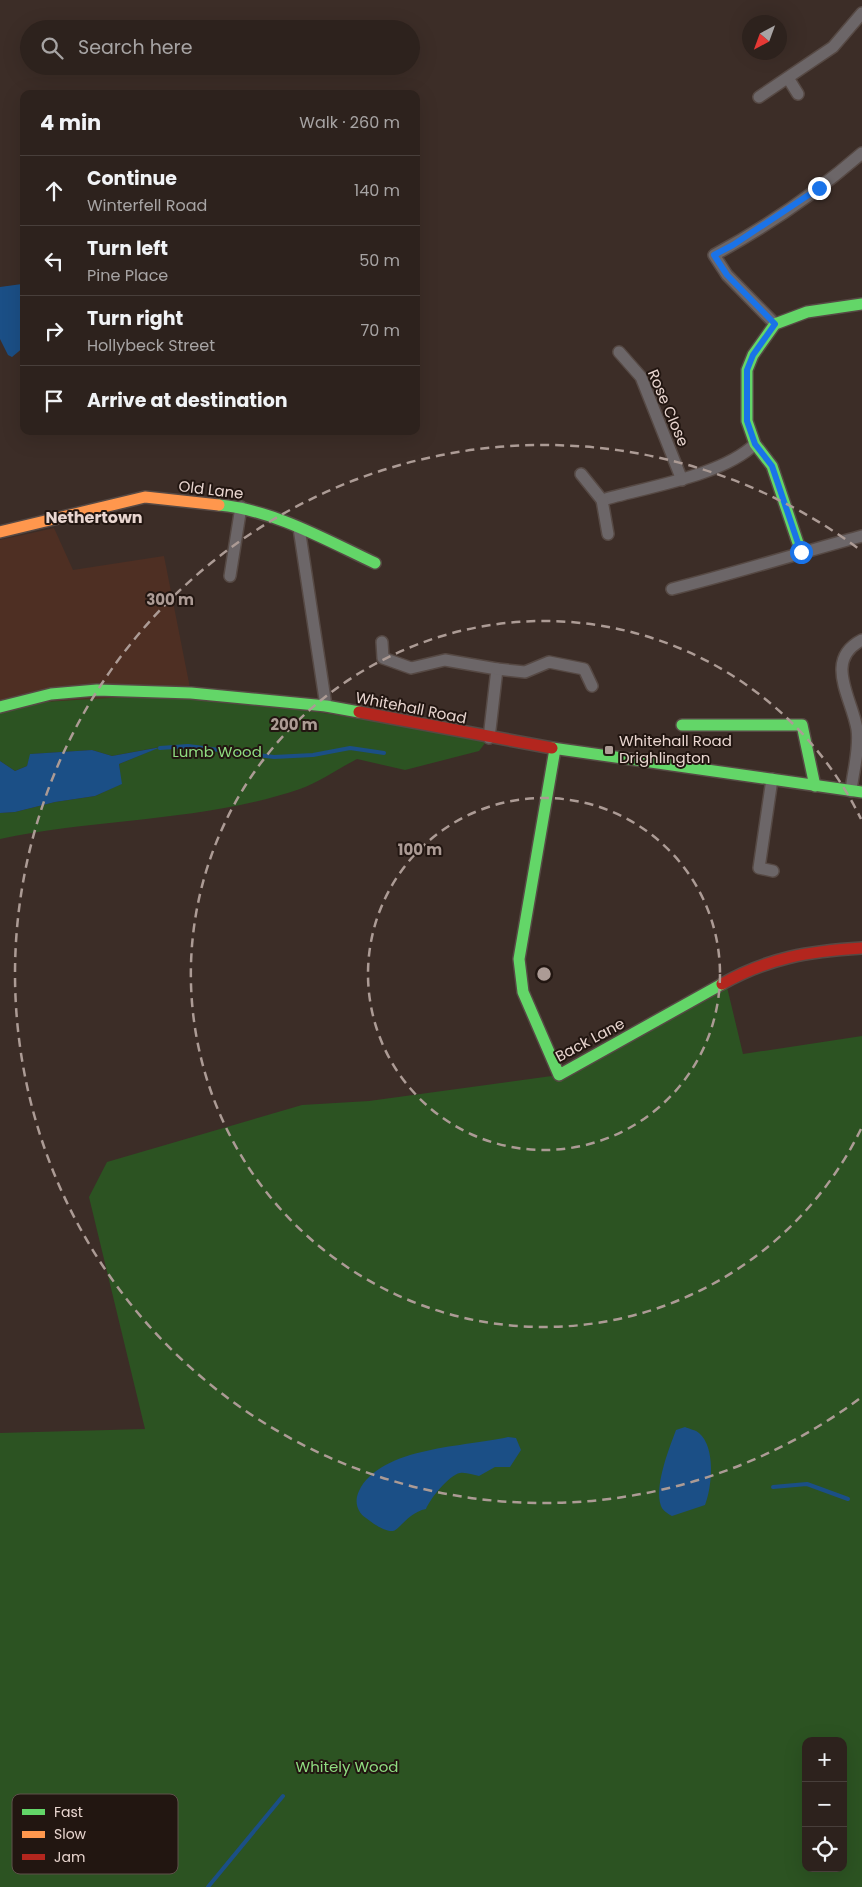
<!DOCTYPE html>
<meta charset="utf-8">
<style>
:root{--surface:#2d221d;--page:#392f2a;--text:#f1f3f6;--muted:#a7a4a4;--line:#483f3b}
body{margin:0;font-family:Poppins,sans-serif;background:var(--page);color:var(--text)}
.controls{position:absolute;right:15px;bottom:15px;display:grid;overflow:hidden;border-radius:10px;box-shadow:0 5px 20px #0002}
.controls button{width:45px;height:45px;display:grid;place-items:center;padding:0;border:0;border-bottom:1px solid var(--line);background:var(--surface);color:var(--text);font:25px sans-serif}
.compass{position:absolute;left:742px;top:15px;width:45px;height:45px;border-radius:50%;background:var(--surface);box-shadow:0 5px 20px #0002;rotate:221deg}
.stop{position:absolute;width:15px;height:15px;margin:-11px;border:4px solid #1a73e8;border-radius:50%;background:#fff}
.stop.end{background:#1a73e8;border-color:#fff;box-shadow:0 1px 5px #0008}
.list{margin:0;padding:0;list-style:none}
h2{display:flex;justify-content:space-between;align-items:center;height:65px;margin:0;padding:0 20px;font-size:21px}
h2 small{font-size:16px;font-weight:400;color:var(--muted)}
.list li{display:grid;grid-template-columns:32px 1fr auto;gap:15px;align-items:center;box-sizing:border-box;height:70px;padding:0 20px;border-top:1px solid var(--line)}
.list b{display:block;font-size:19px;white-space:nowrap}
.list p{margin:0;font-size:16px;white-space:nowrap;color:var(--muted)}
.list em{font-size:16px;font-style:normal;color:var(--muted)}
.icon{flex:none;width:28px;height:28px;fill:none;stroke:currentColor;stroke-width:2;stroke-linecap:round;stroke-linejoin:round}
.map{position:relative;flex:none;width:862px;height:1887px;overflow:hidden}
.search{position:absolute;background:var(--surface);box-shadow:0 5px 20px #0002;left:20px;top:20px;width:400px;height:55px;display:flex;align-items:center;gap:12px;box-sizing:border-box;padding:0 18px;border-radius:28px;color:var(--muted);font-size:19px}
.panel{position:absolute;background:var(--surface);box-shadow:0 5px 20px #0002;left:20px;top:90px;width:400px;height:345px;border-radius:10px}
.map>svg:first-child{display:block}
.built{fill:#4e2f23}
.green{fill:#2c5322;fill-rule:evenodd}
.water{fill:#1b4f86}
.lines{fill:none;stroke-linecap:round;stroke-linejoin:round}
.stream{stroke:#1b4f86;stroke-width:4}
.street-casing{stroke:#564944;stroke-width:14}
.fast-casing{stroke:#564944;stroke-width:14}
.slow-casing{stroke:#564944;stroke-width:14}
.jam-casing{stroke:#564944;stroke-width:14}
.street{stroke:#6c6668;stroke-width:11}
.fast{stroke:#63d668;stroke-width:11}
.slow{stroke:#ff974d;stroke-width:11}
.jam{stroke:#b3261e;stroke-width:11}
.route{stroke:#1a73e8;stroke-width:6}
.ring{fill:none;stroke:#ac9b95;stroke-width:2.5;stroke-dasharray:9 6}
.poi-dot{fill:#ac9b95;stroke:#221611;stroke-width:2}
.labels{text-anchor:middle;stroke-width:4;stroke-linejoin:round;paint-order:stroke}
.street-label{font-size:15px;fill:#e9d6d0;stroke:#221611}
.poi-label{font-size:15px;fill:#e9d6d0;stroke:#221611;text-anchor:start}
.park-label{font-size:15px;fill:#8fdc80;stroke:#221611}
.neighbourhood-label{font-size:16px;font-weight:bold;fill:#e9d6d0;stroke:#221611}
.key{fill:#221611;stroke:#5e504a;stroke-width:1}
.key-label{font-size:14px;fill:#e9d6d0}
.centre{fill:#ac9b95;stroke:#221611;stroke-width:2.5}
.ring-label{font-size:15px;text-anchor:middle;font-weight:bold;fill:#ac9b95;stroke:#221611;stroke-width:4;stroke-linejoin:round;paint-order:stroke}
</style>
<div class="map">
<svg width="862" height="1887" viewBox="0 0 862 1887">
<rect width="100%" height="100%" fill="#3c2d27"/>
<!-- built -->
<path class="built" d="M 54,528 L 73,570 L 164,556 L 191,693 L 0,707 L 0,540 Z"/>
<!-- green -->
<g class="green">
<path d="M 191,693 L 489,738 L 479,751 L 405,770 L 357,759 C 338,769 319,782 300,789 C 203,822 99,818 0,839 L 0,813 L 15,812 L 55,802 L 95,796 L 121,784 L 119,764 L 160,747 L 112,756 L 92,750 L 31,754 L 27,766 L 15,771 L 0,761 L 0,707 L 10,704 Z"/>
<path d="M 727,987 L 743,1054 L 862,1036 L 862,1887 L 0,1887 L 0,1433 L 145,1429 L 89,1197 L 107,1162 L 302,1105 L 369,1101 L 559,1075 ZM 806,1741 L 843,1741 L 843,1868 L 806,1868 Z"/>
</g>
<!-- water -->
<g class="water">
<path d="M 22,284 L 24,287 L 24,347 L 12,357 L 8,355 L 0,339 L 0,287 Z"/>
<path d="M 161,747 L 119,764 L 122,784 L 95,796 L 55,802 L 15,812 L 0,813 L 0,761 L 15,771 L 27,766 L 30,754 L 92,750 L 112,756 Z"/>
<path d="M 685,1427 C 689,1429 696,1430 699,1433 C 716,1447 712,1488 705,1505 L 672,1516 C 667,1513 663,1511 661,1506 C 654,1486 669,1449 676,1430 Z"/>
<path d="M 508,1437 L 516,1438 L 521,1450 L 510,1467 L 495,1467 L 479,1476 C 473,1475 466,1472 460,1473 C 449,1475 430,1499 426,1509 C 409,1512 398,1531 393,1531 C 385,1532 372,1523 366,1518 C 357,1512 354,1501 359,1491 C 381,1446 467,1447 508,1437 Z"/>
</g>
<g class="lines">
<!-- stream -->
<g class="stream">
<path d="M 160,748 L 188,746 L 274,757 L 313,755 L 350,748 L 384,753"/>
<path d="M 773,1487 L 807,1484 L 848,1499"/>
<path d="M 208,1887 L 283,1796"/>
</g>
<!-- street casing -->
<g class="street-casing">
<g id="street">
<path d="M 788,78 L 798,94"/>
<path d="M 759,97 L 833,47 L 862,13"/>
<path d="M 775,324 L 727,275 L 714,255 C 766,227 817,192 862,153"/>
<path d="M 619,352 L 641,377 L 682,480"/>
<path d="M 581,474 L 602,500"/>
<path d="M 602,500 C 646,487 722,476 755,444"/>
<path d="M 602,500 L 608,534"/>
<path d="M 299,528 L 326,706"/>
<path d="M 230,576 L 241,507"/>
<path d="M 672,589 C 736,573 799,553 862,536"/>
<path d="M 382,642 L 383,658 L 411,668 L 445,660 L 497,669 L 489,738"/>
<path d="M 497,669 L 525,672 L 549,662 L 584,669 L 592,686"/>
<path d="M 772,779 L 759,868 L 773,871"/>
<path d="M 851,791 C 853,771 860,749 857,729 C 852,698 823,660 862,640"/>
</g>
</g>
<!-- fast casing -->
<g class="fast-casing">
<g id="fast">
<path d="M 219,505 C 274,510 326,540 375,563"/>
<path d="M 801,552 L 772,466 L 755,444 L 747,421 L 747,370 L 753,355 L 775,324 L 807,312 L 862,304"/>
<path d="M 0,707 L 51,694 L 97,690 L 191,693 L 326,706 L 359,712"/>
<path d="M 682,725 L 802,725 L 815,786"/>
<path d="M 552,748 L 862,792"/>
<path d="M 555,749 L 519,959 L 523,992 L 559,1075 L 722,984"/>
</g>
</g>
<!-- slow casing -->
<g class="slow-casing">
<path id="slow" d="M 0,532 L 145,497 L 219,505"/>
</g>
<!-- jam casing -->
<g class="jam-casing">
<g id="jam">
<path d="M 359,712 L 552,748"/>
<path d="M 722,984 C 768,958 809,951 862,948"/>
</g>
</g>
<!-- street -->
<use href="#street" class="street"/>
<!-- fast -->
<use href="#fast" class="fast"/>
<!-- slow -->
<use href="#slow" class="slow"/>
<!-- jam -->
<use href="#jam" class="jam"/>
</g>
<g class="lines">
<!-- route -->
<path class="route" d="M 801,552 L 772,466 L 755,444 L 747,421 L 747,370 L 753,355 L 775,324 L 727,275 L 714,255 L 733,245 L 819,188"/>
</g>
<!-- distance rings -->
<g class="ring">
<circle cx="544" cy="974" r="176"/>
<path d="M861 1129A353 353 0 1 1 861 819"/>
<path d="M859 1399A529 529 0 1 1 859 549"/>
</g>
<!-- markers -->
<rect class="poi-dot" x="604" y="745" width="10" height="10" rx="2.5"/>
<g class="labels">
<!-- street labels -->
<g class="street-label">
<text transform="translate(668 408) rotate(67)" y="5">Rose Close</text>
<text transform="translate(211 490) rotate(7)" y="5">Old Lane</text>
<text transform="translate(411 708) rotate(11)" y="5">Whitehall Road</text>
<text transform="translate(590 1040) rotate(-28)" y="5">Back Lane</text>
</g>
<!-- poi labels -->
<g class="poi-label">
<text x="619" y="746">Whitehall Road<tspan x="619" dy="17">Drighlington</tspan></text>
</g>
<!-- park labels -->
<g class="park-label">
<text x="217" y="757">Lumb Wood</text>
<text x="347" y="1772">Whitely Wood</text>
</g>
<!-- neighbourhood labels -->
<g class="neighbourhood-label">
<text x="94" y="523">Nethertown</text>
</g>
</g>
<!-- legend -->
<rect x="12" y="1794" width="166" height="80" rx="8" class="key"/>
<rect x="22" y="1809" width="23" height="6" fill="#63d668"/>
<rect x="22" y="1831" width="23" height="7" fill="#ff974d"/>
<rect x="22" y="1854" width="23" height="6" fill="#b3261e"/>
<g class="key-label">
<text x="54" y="1817">Fast</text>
<text x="54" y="1839">Slow</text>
<text x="54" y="1862">Jam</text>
</g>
<circle cx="544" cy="974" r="8" class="centre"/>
<g class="ring-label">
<text x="170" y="605">300 m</text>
<text x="294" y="730">200 m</text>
<text x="420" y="855">100 m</text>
</g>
</svg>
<div class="controls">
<button>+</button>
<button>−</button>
<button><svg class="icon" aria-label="locate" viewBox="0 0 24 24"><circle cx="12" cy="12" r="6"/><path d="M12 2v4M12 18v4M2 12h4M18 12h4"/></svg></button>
</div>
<svg class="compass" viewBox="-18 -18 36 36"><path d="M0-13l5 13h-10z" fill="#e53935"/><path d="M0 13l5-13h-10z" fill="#a7a4a4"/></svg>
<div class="stop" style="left:801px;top:552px"></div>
<div class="stop end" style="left:819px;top:188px"></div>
<div class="search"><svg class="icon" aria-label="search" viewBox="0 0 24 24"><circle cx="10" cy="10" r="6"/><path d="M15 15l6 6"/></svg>Search here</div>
<section class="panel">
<h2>4 min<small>Walk · 260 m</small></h2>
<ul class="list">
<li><svg class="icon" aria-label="ahead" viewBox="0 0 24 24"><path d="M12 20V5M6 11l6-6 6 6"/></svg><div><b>Continue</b><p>Winterfell Road</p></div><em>140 m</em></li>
<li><svg class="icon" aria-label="left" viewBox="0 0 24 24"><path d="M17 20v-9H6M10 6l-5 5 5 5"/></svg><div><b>Turn left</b><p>Pine Place</p></div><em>50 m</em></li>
<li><svg class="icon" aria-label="right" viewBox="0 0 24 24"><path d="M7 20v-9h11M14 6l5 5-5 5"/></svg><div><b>Turn right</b><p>Hollybeck Street</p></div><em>70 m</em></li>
<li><svg class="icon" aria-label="arrive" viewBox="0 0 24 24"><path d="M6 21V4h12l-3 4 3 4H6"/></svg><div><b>Arrive at destination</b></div></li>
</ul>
</section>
</div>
